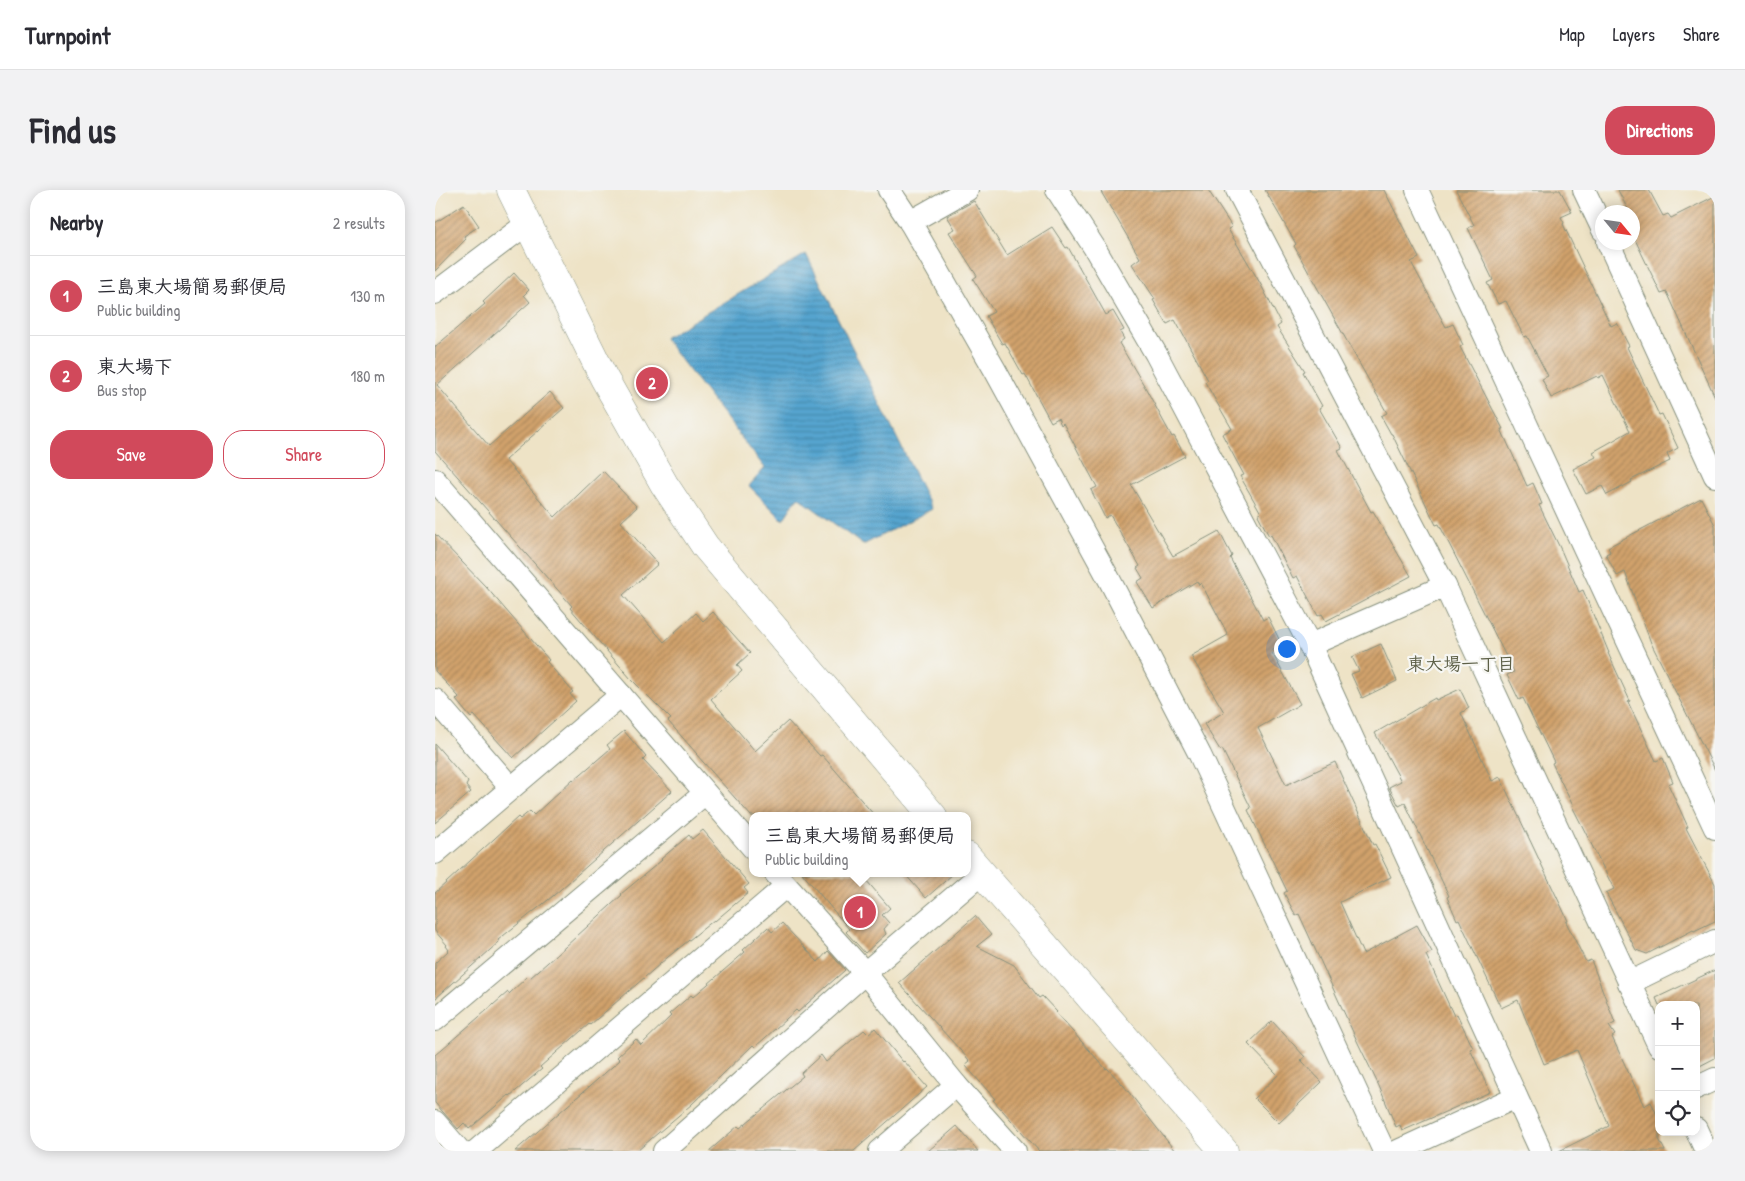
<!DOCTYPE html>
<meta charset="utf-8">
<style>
:root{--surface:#fff;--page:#f2f2f3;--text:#2b2b33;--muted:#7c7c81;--line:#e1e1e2;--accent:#d1495b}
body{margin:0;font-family:"Patrick Hand","Klee One",sans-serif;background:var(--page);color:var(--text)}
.controls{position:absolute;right:15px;bottom:15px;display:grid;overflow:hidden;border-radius:10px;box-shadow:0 2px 12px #0003}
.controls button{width:45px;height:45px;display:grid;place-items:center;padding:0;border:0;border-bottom:1px solid var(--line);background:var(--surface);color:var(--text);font:25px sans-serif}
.compass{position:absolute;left:1160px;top:15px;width:45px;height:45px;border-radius:50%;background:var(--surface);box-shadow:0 2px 12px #0003;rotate:119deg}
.you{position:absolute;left:851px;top:458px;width:18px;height:18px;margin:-12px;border:4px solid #fff;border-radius:50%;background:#1a73e8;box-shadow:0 0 0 8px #1a73e833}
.badge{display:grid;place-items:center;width:32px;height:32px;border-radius:50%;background:var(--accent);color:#fff;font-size:16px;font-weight:700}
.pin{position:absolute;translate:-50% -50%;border:2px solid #fff;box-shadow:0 1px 5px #0006}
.popup{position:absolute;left:314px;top:622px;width:222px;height:65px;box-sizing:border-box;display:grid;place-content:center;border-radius:10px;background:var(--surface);filter:drop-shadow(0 1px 4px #0005);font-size:16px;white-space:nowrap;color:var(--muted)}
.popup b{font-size:19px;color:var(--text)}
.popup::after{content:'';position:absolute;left:50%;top:100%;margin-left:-10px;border:10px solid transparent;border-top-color:var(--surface)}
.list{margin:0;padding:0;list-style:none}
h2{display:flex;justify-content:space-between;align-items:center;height:65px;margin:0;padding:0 20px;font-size:21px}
h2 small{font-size:16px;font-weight:400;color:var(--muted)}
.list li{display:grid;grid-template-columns:32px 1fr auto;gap:15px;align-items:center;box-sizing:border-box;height:80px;padding:0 20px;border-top:1px solid var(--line)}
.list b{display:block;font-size:19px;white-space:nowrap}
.list p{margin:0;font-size:16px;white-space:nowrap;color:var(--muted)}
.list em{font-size:16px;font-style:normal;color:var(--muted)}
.actions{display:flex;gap:10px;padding:15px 20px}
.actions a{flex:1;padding:11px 0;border:1px solid var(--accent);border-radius:20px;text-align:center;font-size:18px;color:var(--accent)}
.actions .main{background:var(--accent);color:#fff}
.icon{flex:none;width:28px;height:28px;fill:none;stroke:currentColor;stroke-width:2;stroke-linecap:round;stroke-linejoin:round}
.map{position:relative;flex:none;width:1280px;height:961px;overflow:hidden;border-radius:20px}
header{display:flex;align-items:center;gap:30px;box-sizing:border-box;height:70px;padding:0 25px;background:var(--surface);border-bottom:1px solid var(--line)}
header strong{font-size:24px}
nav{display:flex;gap:28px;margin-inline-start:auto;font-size:18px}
.intro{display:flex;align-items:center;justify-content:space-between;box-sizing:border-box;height:120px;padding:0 30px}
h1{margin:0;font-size:35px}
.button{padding:12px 22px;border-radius:20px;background:var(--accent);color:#fff;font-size:18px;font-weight:700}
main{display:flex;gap:30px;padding:0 30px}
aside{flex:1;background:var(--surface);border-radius:20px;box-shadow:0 2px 12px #0003}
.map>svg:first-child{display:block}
.water{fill:url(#water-rules);stroke:#3a7082}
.building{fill:url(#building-hatch)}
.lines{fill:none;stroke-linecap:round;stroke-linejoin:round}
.minor-casing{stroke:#86907d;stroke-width:24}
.tertiary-casing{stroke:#86907d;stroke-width:29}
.minor{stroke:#fff;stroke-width:22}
.tertiary{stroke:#fff;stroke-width:28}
.labels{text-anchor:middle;stroke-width:4.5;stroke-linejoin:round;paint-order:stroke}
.neighbourhood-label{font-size:18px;font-weight:bold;fill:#5d6048;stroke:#f6f6f2}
</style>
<header>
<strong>Turnpoint</strong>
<nav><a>Map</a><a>Layers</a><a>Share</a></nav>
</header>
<div class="intro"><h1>Find us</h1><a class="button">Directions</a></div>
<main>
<aside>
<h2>Nearby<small>2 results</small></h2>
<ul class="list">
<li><span class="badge">1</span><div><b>三島東大場簡易郵便局</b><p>Public building</p></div><em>130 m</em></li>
<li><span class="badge">2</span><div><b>東大場下</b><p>Bus stop</p></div><em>180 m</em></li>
</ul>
<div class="actions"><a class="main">Save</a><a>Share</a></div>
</aside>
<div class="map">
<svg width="1280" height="961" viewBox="0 0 1280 961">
<defs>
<pattern id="water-rules" width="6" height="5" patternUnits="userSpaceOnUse" patternTransform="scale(1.25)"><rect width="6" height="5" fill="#55a4cf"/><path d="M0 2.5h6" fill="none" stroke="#4687a9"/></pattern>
<pattern id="building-hatch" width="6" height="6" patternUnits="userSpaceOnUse" patternTransform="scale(1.25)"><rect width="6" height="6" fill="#d1a26c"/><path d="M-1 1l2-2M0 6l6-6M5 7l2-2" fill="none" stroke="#a9855a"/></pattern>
</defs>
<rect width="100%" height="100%" fill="#f6f6f2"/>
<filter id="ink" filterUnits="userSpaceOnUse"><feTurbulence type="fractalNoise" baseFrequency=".02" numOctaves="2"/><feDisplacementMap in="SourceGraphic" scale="10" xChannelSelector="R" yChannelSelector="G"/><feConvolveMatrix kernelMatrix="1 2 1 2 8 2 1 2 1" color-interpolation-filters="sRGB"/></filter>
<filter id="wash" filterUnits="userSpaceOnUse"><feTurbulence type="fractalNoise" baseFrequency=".0096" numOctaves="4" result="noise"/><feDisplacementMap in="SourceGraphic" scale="20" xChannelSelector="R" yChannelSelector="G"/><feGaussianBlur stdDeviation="1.12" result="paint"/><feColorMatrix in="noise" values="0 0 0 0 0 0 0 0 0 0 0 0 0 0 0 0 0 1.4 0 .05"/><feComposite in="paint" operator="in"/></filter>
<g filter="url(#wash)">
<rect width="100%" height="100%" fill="#eee3c6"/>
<!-- water -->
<path class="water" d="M 371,64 L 497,319 L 428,355 L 363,307 L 348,330 L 314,296 L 330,278 L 229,148 Z"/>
<g id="blocks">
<!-- building -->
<g class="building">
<path d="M 665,0 L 773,0 L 797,37 L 793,39 L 825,93 L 846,134 L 842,137 L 870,181 L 868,182 L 887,216 L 884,218 L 907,258 L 903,260 L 936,322 L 938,321 L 976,386 L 891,431 L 887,424 L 883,426 L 862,386 L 858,388 L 836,345 L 834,346 L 823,325 L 826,323 L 805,286 L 809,285 L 787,244 L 797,239 L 770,192 L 773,190 L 740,130 L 732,134 L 718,110 L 720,109 L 697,74 L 705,68 Z"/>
<path d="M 830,0 L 949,0 L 984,68 L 976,72 L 1011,137 L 1018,134 L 1028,155 L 1025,157 L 1068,239 L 1066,239 L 1092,296 L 1098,293 L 1107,314 L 1104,315 L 1126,360 L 1144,402 L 1148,400 L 1174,463 L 1173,463 L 1195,511 L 1193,512 L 1221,571 L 1228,568 L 1238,592 L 1233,594 L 1253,637 L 1251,638 L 1280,694 L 1280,731 L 1259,741 L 1258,740 L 1212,764 L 1201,760 L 1171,703 L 1179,699 L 1137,616 L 1138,616 L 1117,573 L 1119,572 L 1088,508 L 1084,510 L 1072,485 L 1079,482 L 1004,334 L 1001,335 L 957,244 L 956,244 L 946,226 L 952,223 L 859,56 L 861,54 Z"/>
<path d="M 1021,0 L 1125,0 L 1137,22 L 1126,27 L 1129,33 L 1128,34 L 1176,136 L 1182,133 L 1194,156 L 1192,157 L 1224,225 L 1227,224 L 1243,258 L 1232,264 L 1235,271 L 1196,290 L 1197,292 L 1172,305 L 1167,296 L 1151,304 L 1138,279 L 1161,267 L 1158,262 L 1195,241 L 1168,185 L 1163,188 L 1162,186 L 1116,208 L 1107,189 L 1113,186 L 1092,146 L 1089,147 L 1071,111 L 1063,114 L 1052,93 L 1058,90 L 1033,38 L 1039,35 Z"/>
<path d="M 1183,0 L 1214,0 L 1228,26 L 1233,24 L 1236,28 L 1280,6 L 1280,207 L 1232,102 L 1226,104 L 1205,60 L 1198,45 L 1198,22 L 1194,22 Z"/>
<path d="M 539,11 L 572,65 L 617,37 L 631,58 L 633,57 L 671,125 L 678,121 L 689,140 L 685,142 L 689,149 L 684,153 L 710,197 L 737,247 L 739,246 L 750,266 L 696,295 L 738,366 L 784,341 L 797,366 L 795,368 L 828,430 L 833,427 L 847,455 L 836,461 L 865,514 L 823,538 L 851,595 L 900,572 L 938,655 L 940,654 L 956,687 L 905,712 L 928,764 L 982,735 L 997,762 L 991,765 L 1019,826 L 1022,824 L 1038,858 L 1035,859 L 1055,902 L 967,941 L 965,935 L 961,937 L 944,896 L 923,853 L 864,724 L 861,726 L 849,703 L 852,701 L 813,620 L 816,618 L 787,559 L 785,560 L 769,534 L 789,522 L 756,466 L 793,445 L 766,393 L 764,395 L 762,391 L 718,418 L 702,392 L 708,388 L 702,378 L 705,376 L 675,325 L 670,328 L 656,300 L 662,297 L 628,233 L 626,235 L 623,228 L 616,232 L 590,184 L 588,185 L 570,153 L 567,154 L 551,126 L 559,122 L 538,89 L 542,86 L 514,42 L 520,39 L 512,26 Z"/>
<path d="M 29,14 L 44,36 L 29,46 L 31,49 L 0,81 L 0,33 Z"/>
<path d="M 79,83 L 94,100 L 89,105 L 95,112 L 2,195 L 54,256 L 115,202 L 129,218 L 70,270 L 120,327 L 168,281 L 202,317 L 186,332 L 223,374 L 188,405 L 229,452 L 261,423 L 268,431 L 278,422 L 315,463 L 302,475 L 307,481 L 276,509 L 320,561 L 353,531 L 385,566 L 387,565 L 440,626 L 316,626 L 261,564 L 262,564 L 233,531 L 236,529 L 196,489 L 135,418 L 137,416 L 0,261 L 0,157 L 50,114 L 48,112 Z"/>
<path d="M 1266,308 L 1280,335 L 1280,580 L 1216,453 L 1190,382 L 1182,386 L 1171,364 L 1175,362 L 1173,357 Z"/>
<path d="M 0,344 L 51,397 L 114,470 L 112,472 L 138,502 L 135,504 L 141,511 L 78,568 L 39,525 L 36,528 L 21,510 L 24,507 L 0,481 Z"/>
<path d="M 946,454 L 962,491 L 927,508 L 916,484 L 924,481 L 917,467 Z"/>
<path d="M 1025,499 L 1034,518 L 1026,523 L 1057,591 L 1065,587 L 1127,718 L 1133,731 L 1131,732 L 1151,772 L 1156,770 L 1180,833 L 1174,836 L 1180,845 L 1177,847 L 1209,916 L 1216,912 L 1224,929 L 1224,949 L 1230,961 L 1124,961 L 1174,936 L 1142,860 L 1109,874 L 1083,810 L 1066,818 L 1024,729 L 1022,730 L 1012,707 L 1014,706 L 970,613 L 964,616 L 954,597 L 966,591 L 940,543 L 1000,508 L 1001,510 Z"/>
<path d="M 189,541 L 211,567 L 208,570 L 237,601 L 118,706 L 63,750 L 64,752 L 0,809 L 0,773 L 14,760 L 11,756 L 12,755 L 0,741 L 0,703 L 83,627 L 85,629 L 95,621 L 99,625 L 138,589 L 139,590 L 175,559 L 172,555 Z"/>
<path d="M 0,554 L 33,592 L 31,596 L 36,602 L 0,633 Z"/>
<path d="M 268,640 L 314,694 L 309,698 L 313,703 L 280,731 L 279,730 L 233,767 L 155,835 L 154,834 L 105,877 L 107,879 L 75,906 L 74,905 L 34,939 L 29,933 L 23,939 L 0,913 L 0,865 L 73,802 L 74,804 L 93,786 L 95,788 L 130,757 L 187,705 L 186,704 L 227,670 L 226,669 L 254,645 L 257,649 Z"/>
<path d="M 367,683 L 425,683 L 455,718 L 447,725 L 454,733 L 449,739 L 451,744 L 430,763 L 411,742 L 414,739 Z"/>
<path d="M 469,683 L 519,683 L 491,708 Z"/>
<path d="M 540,726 L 556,745 L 542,756 L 579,775 L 604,808 L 607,806 L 622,822 L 621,823 L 671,879 L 672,878 L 689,896 L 740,961 L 604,961 L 558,910 L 560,909 L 530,875 L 535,871 L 464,793 Z"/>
<path d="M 347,733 L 383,772 L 393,761 L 410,780 L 363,822 L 361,820 L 320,857 L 318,855 L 257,914 L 216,949 L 202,961 L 80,961 L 185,870 L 182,867 L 201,849 L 206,855 L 236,826 L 234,824 L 256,805 L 258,807 L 310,762 L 308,760 L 333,737 L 337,742 Z"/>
<path d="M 1280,780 L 1280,868 L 1261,878 L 1261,815 L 1224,815 L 1221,808 Z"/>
<path d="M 837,831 L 870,867 L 866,870 L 887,892 L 844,933 L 819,908 L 843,885 L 813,854 Z"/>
<path d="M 440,838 L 468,872 L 469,871 L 492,897 L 419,961 L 274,961 L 303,936 L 305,938 L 368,886 L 366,883 L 386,865 L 391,872 L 429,840 L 433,844 Z"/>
<path d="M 522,936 L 543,961 L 493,961 Z"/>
</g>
</g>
</g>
<g filter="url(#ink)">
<use href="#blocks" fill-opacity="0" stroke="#86907d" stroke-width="1"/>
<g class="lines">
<!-- minor casing -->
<g class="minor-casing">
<g id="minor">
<path d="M 454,0 L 474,30 L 560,180 L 674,389 L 765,565 L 949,961"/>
<path d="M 622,0 L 659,57 L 721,164 L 875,455 L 1106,961"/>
<path d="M 802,0 L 1010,396 L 1224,856"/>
<path d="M 982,0 L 1280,638"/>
<path d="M 1149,0 L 1168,40"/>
<path d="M 475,32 L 532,0"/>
<path d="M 1173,52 L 1280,286"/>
<path d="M 0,103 L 93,33"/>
<path d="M 0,290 L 318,658"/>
<path d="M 875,455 L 1010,396"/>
<path d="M 0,510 L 75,597"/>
<path d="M 0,663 L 186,505"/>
<path d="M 340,683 L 430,783 L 521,895 L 580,961"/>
<path d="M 1194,793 L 1280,751"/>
<path d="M 0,830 L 269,604"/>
<path d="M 1261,898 L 1280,889"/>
<path d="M 0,932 L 25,961"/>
<path d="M 1261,939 L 1271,961"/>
<path d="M 41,961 L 351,696"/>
<path d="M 229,961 L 430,783 L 547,683"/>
<path d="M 445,961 L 521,895"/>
<path d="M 963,961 L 1081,907"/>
</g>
</g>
<!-- tertiary casing -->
<g class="tertiary-casing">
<g id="tertiary">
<path d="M 76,0 L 169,188 L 229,294 L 270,356 L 498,626"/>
<path d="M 532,666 L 789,961"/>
</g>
</g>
<!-- minor -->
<use href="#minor" class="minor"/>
<!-- tertiary -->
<use href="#tertiary" class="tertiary"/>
</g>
</g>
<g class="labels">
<!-- neighbourhood labels -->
<g class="neighbourhood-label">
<text x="1026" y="480">東大場一丁目</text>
</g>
</g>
</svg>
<div class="controls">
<button>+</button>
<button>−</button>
<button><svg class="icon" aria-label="locate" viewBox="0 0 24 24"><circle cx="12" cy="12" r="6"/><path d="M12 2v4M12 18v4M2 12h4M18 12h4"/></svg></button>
</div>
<svg class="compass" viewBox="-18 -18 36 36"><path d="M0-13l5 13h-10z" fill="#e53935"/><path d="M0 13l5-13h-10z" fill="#7c7c81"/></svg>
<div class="you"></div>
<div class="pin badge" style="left:425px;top:722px">1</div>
<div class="popup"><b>三島東大場簡易郵便局</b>Public building</div>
<div class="pin badge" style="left:217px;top:193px">2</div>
</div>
</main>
